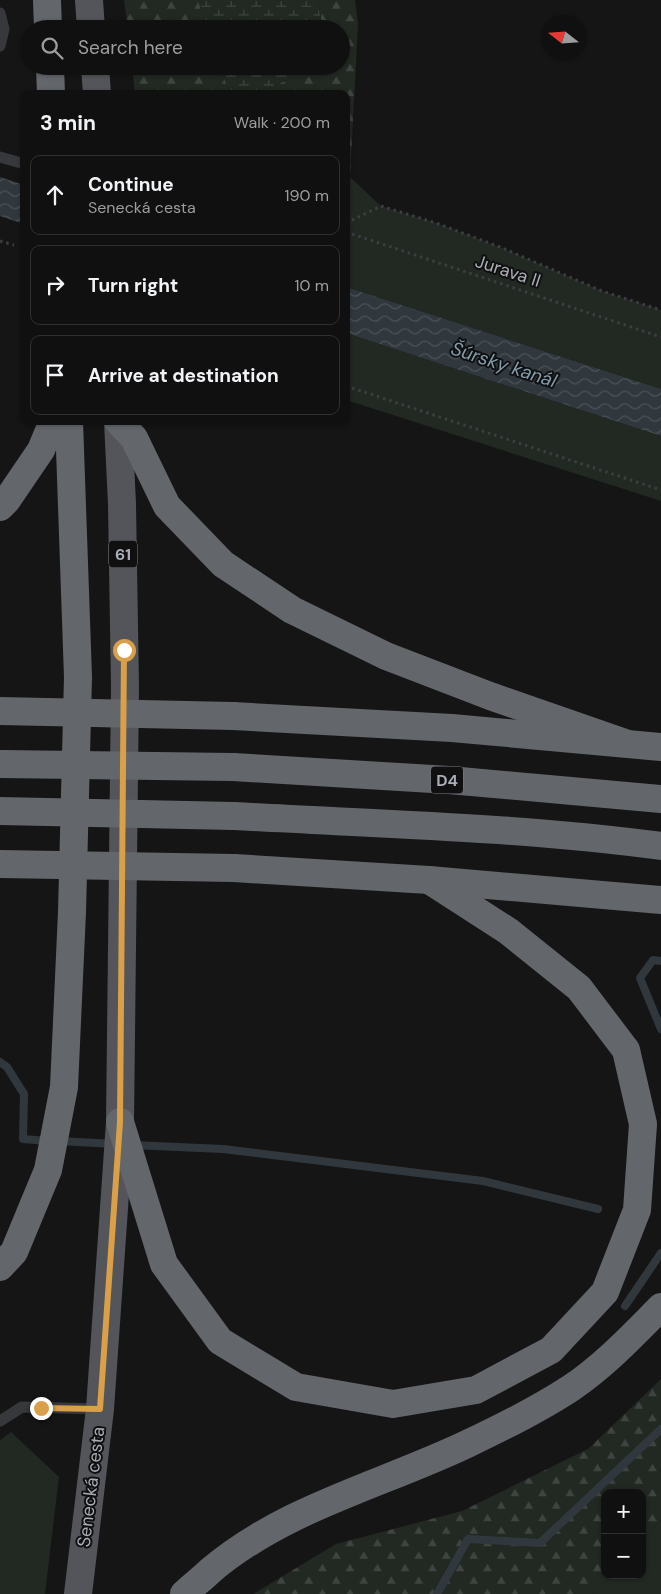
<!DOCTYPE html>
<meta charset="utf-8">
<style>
:root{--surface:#101010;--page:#1e1e1e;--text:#f1f3f6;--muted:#9c9d9f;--line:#303030}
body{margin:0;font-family:"DM Sans",sans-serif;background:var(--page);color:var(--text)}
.controls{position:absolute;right:15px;bottom:15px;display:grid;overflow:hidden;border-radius:10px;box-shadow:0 1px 4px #0004}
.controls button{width:45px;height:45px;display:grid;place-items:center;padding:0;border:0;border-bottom:1px solid var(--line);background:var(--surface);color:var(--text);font:25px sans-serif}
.compass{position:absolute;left:541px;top:15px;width:45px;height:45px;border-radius:50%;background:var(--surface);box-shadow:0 1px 4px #0004;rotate:287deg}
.stop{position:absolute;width:15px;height:15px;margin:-11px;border:4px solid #da9f49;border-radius:50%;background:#fff}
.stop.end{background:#da9f49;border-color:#fff;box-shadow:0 1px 5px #0008}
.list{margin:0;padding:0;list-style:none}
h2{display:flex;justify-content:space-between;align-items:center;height:65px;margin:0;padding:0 20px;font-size:21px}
h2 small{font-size:16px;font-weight:400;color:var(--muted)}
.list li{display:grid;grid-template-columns:32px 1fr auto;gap:15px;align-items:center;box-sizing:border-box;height:80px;margin:0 10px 10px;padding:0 10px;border:1px solid var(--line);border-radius:10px}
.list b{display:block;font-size:19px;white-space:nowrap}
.list p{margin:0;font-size:16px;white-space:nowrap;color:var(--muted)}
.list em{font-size:16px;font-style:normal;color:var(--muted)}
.icon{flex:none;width:28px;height:28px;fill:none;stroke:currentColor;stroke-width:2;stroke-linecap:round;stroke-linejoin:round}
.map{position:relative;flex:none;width:661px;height:1594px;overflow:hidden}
.search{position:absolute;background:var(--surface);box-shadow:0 1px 4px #0004;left:20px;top:20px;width:330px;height:55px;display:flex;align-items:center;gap:12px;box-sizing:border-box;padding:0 18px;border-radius:28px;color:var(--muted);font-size:19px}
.panel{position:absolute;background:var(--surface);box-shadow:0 1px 4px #0004;left:20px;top:90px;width:330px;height:335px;border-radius:10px}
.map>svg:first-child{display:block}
.grass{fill:#222822}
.forest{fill:url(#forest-firs)}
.wetland{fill:url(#wetland-marsh)}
.water{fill:url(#water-waves)}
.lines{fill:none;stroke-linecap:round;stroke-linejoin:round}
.stream{stroke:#30383e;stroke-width:8}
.path{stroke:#3d3e42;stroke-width:3;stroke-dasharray:2.5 4;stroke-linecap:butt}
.lane{stroke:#36383b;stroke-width:11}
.primary{stroke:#53555a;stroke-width:28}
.highway{stroke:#63666b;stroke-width:28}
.highway-bridge{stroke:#63666b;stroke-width:28}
.route{stroke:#da9f49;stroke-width:6}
.labels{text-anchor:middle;stroke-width:4;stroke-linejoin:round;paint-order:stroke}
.shield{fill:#101011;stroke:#7b7e84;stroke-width:1}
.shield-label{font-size:16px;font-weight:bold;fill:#a9adb5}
.street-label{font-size:18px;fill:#a9adb5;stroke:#101011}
.water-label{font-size:19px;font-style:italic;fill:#849cac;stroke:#101011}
</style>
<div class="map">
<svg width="661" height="1594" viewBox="0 0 661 1594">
<defs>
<pattern id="forest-firs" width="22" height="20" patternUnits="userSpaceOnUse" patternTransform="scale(1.25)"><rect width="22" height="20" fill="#222822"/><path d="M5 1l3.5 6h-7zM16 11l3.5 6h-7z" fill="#3f4440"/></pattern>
<pattern id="wetland-marsh" width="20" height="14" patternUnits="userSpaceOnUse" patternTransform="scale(1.25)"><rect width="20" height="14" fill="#222822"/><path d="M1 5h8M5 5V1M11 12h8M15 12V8" fill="none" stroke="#3f4440"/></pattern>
<pattern id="water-waves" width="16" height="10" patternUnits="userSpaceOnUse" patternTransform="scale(1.25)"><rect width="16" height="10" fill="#30383e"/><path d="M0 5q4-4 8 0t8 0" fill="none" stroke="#4b5258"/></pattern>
</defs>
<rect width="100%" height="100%" fill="#151516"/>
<!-- grass -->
<g class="grass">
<path d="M 346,176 L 350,177 L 381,206 L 436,223 L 500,247 L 602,291 L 661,310 L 661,389 L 346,287 Z"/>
<path d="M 346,333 L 661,436 L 661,501 L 346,400 Z"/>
<path d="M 11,1432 L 59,1477 L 45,1594 L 0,1594 L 0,1440 Z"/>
<path d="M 661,1520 L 661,1594 L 593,1594 L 610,1575 L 642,1575 L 642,1541 Z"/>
</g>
<!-- forest -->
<g class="forest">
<path d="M 124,0 L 198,0 L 207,29 L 128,29 Z"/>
<path d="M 317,0 L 355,0 L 358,24 L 350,177 L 346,176 L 346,94 L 257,94 L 317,66 L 341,66 L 341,29 L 323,29 Z"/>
<path d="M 132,66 L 220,66 L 230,94 L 135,94 Z"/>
<path d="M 661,1379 L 661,1520 L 642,1541 L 642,1493 L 605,1493 L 605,1575 L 610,1575 L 593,1594 L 253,1594 L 336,1544 L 462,1511 L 588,1449 Z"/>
</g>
<!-- wetland -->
<g class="wetland">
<path d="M 198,0 L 317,0 L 323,29 L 207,29 Z"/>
<path d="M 220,66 L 317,66 L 257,94 L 230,94 Z"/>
</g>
<!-- water -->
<g class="water">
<path d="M 0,177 L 24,185 L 24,224 L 0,216 Z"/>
<path d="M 346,287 L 661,389 L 661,436 L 346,333 Z"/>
</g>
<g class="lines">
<!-- stream -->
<g class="stream">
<path d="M 661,961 L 653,960 L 640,978 L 661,1029"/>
<path d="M 0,1062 L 7,1067 L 24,1094 L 23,1139 L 48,1141"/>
<path d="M 59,1141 L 115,1144"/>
<path d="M 132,1145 L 223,1149 L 483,1181 L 598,1209"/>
<path d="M 625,1306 L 661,1253"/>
<path d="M 437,1594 L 468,1539 L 540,1543 L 661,1429"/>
</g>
<!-- path -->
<g class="path">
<path d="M 346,223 L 381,206 L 436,223 L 500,247 L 602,291 L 661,310"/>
<path d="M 346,232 L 661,337"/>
<path d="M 0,241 L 14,245"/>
<path d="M 346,386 L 661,490"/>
</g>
<!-- lane -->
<g class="lane">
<path d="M 0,13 L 4,29 L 0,46"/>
<path d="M 0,157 L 21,163"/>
<path d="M 0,1421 L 22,1407 L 100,1409"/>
</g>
<!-- primary -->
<g class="primary">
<path d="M 89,0 L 91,29"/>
<path d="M 95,66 L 97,94"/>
<path d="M 78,1594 L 100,1409 L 120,1122 L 125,687 L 122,504 L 118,421"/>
</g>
<!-- highway -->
<g class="highway">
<path d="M 47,0 L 48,29"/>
<path d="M 50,66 L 51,94"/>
<path d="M 118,421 L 134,438 L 167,506 L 223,564 L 292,610 L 386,656 L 490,696 L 625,743"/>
<path d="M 0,507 L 7,500 L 41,450 L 53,421"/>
<path d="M 233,716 L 452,728 L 661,747"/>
<path d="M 233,767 L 449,780 L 661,799"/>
<path d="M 234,816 C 376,824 520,827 661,846"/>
<path d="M 234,868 L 429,880 L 661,900"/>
<path d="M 120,1122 L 164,1264 L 220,1341 L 296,1387 L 393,1404 L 476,1390 L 551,1350 L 605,1292 L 637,1210 L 643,1124 L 626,1050 L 579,988 L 508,931 L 429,880"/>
<path d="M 0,1267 L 14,1252 L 48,1170 L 64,1087 L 72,912 L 78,677 L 69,421"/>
<path d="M 184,1594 C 192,1586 202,1579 210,1571 C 284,1508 381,1485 467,1444 C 501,1428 539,1409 571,1388 C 604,1366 633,1335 661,1307"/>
</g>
<!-- highway-bridge -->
<g class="highway-bridge">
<path d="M 0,711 L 233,716"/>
<path d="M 0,764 L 233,767"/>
<path d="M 0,811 L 234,816"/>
<path d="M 0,864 L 234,868"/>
</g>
</g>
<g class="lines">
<!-- route -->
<path class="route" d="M 41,1408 L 100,1409 L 120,1122 L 124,650"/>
</g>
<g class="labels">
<!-- shield labels -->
<g class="shield">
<rect x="109" y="540.5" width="28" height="27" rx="4"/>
<rect x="431" y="766.5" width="32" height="27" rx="4"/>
</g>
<g class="shield-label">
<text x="123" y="560">61</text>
<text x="447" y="786">D4</text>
</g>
<!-- street labels -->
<g class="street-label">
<text transform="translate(508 271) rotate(18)" y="6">Jurava II</text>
<text transform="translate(91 1487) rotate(-83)" y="6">Senecká cesta</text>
</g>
<!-- water labels -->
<g class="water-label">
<text transform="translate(504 364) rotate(18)" y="7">Šúrsky kanál</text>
</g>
</g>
</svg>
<div class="controls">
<button>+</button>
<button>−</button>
</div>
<svg class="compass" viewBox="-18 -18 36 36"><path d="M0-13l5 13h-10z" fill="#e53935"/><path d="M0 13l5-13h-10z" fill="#9c9d9f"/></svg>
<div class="stop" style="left:124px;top:650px"></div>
<div class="stop end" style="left:41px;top:1408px"></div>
<div class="search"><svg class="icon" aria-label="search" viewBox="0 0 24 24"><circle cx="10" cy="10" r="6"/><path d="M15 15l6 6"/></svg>Search here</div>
<section class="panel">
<h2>3 min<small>Walk · 200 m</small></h2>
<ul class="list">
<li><svg class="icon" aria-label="ahead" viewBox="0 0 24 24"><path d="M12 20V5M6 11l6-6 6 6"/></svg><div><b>Continue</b><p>Senecká cesta</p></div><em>190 m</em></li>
<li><svg class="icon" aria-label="right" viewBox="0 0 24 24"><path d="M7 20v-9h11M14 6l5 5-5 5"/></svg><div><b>Turn right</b></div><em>10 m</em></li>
<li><svg class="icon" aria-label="arrive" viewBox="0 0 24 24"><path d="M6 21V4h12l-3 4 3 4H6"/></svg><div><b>Arrive at destination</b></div></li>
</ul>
</section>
</div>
